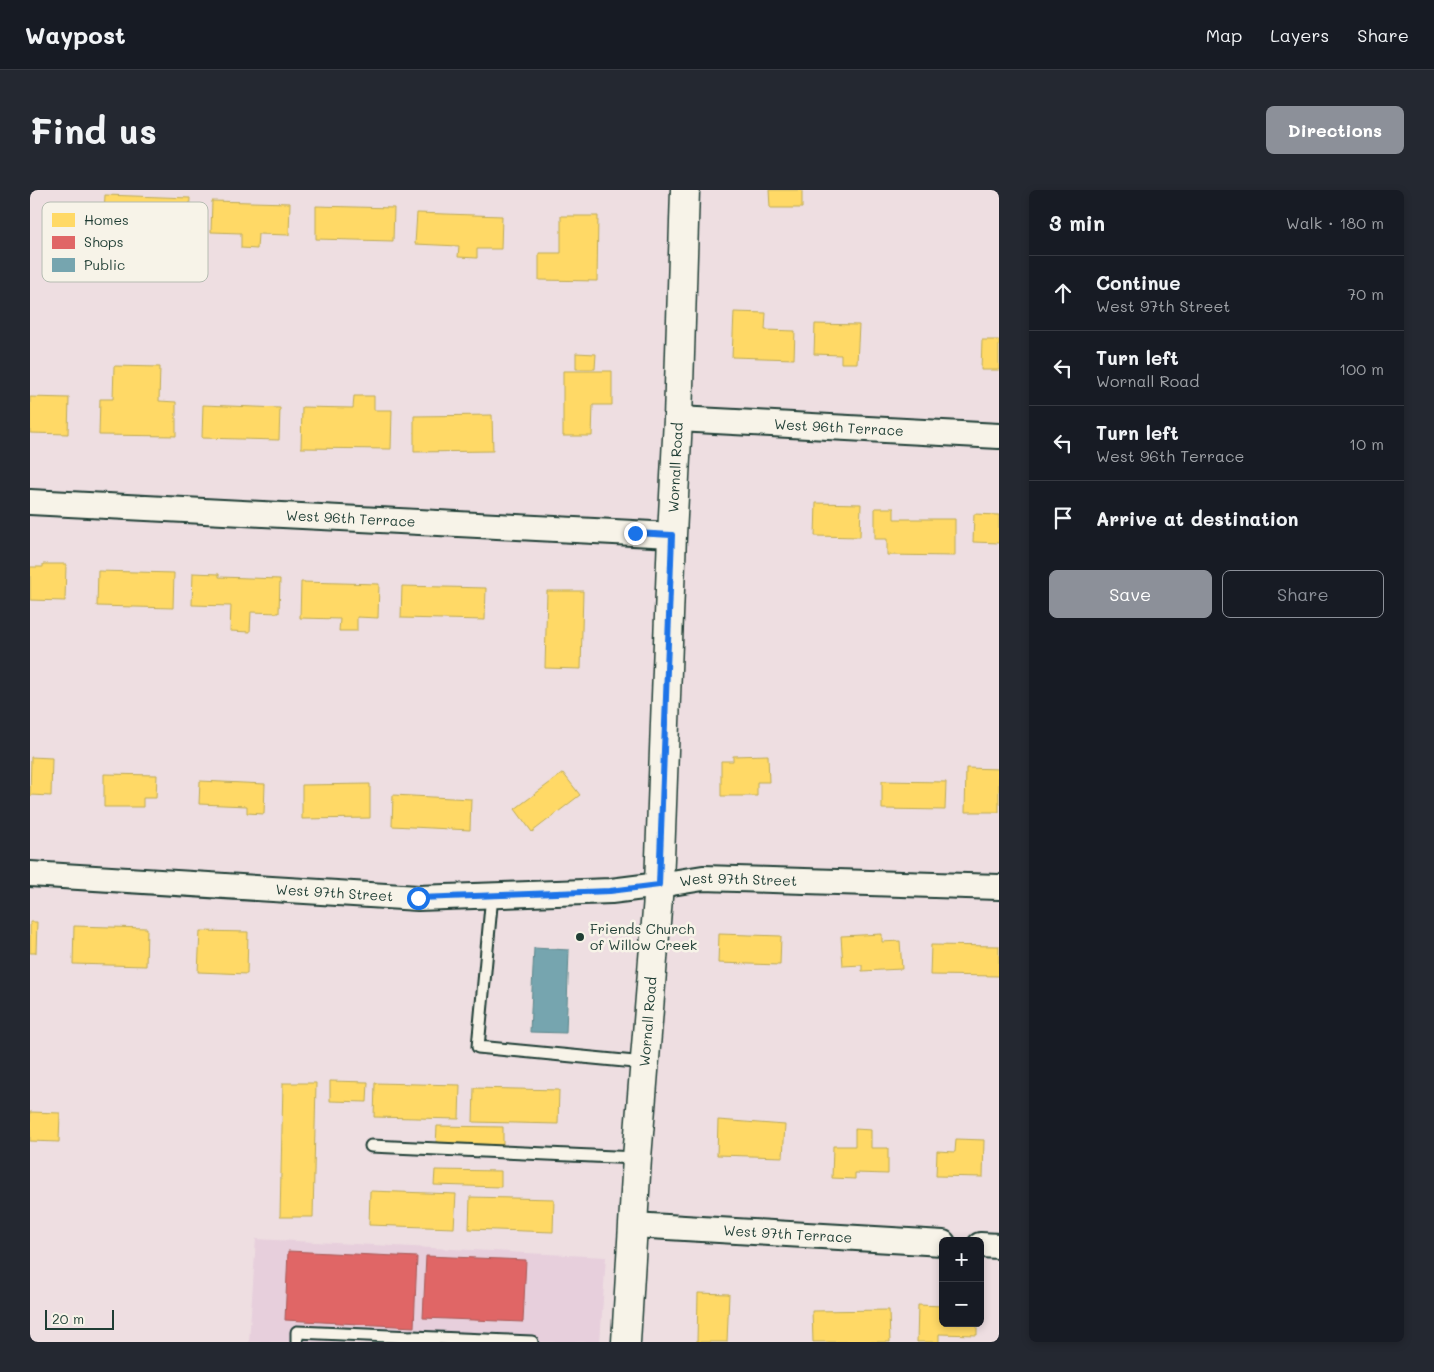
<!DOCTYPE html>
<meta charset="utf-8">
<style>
:root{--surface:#171b24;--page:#242831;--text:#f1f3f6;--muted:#9ea1a6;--line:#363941;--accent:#8c9099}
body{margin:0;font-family:Mali,sans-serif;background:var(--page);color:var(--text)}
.controls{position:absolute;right:15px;bottom:15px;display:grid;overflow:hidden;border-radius:8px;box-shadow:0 2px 8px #0003}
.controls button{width:45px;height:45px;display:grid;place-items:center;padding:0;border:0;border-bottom:1px solid var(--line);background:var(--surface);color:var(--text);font:25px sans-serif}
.scale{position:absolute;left:15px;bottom:12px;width:69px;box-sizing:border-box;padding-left:5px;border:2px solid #1f3d34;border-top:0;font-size:14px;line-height:18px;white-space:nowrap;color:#1f3d34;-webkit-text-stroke:4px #f7f3e8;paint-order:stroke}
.stop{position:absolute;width:15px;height:15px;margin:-11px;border:4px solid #1a73e8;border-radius:50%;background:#fff}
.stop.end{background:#1a73e8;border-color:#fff;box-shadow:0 1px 5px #0008}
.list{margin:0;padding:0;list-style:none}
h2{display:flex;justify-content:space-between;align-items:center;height:65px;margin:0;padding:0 20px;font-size:21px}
h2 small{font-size:16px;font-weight:400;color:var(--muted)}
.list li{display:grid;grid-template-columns:32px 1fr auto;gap:15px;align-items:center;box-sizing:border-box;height:75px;padding:0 20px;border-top:1px solid var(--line)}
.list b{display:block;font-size:19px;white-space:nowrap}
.list p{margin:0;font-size:16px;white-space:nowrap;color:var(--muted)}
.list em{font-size:16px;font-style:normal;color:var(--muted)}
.actions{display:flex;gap:10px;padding:15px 20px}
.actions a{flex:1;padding:11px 0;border:1px solid var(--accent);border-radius:8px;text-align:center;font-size:18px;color:var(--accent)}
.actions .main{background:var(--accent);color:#fff}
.icon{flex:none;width:28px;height:28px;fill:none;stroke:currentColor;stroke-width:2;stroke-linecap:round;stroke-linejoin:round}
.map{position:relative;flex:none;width:969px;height:1152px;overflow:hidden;border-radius:8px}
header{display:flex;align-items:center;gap:30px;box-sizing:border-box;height:70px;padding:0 25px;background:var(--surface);border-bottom:1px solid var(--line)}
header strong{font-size:24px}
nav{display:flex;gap:28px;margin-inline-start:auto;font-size:18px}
.intro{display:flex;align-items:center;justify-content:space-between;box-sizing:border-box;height:120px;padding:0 30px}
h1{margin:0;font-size:35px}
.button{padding:12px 22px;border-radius:8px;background:var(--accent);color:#fff;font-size:18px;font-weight:700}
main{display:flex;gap:30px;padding:0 30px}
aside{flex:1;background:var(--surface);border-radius:8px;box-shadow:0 2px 8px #0003}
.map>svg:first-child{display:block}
.built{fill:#e7cfdc}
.homes{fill:#ffd966;stroke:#bcaa57}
.shops{fill:#e06666;stroke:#a65a57}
.public{fill:#76a5af;stroke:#5c868a}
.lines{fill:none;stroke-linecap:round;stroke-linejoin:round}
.lane-casing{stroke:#1f3d34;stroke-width:15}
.street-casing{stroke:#1f3d34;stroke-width:28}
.primary-casing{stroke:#1f3d34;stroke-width:31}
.lane{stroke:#f7f3e8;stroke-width:11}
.street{stroke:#f7f3e8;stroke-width:24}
.primary{stroke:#f7f3e8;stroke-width:28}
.route{stroke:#1a73e8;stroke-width:6}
.poi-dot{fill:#1f3d34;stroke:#f7f3e8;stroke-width:2}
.labels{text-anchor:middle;stroke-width:5;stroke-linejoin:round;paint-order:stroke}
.street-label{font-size:14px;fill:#1f3d34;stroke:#f7f3e8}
.poi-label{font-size:14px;fill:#1f3d34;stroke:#f7f3e8;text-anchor:start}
.key{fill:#f7f3e8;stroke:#b6bcb2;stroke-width:1}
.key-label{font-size:14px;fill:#1f3d34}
</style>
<header>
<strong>Waypost</strong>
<nav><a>Map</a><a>Layers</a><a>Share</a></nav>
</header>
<div class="intro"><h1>Find us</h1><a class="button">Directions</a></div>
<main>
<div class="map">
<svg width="969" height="1152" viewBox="0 0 969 1152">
<rect width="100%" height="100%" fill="#eedee1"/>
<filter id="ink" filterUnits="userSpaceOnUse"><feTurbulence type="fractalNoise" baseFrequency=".02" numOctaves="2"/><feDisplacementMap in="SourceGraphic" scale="10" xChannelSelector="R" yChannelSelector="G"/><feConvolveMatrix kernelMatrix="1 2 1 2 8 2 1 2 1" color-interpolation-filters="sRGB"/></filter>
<g filter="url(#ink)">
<!-- built -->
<path class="built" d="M 226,1049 L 576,1067 L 570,1152 L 219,1152 Z"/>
<!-- homes -->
<g class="homes">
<path d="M 739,0 L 772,0 L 772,18 L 740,18 Z"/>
<path d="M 75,5 L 160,8 L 158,48 L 129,47 L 129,65 L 111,65 L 112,43 L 73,41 Z"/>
<path d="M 182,11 L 260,13 L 259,45 L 228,44 L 227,59 L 211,58 L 211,43 L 181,42 Z"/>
<path d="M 286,16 L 364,18 L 363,51 L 286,49 Z"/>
<path d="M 387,23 L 472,26 L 471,59 L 447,59 L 447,68 L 428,67 L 429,56 L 385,54 Z"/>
<path d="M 531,26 L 568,26 L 567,91 L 509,90 L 509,63 L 531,63 Z"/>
<path d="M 704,122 L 736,123 L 735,140 L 765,141 L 764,169 L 702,167 Z"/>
<path d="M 785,134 L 829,135 L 827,173 L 811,173 L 811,165 L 784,164 Z"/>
<path d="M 952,150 L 969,150 L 969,180 L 951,180 Z"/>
<path d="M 546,163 L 566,164 L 565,179 L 546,179 Z"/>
<path d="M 84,176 L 130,177 L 129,211 L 146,212 L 146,246 L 69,245 L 70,209 L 83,209 Z"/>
<path d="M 533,181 L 582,181 L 582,215 L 563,215 L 562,246 L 533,246 Z"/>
<path d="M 324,206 L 344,206 L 344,220 L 362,220 L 361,259 L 271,258 L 272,217 L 323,218 Z"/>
<path d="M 0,207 L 39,208 L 38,244 L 0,243 Z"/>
<path d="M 173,215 L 250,218 L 249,250 L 172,248 Z"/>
<path d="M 462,225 L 463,261 L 384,262 L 384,226 Z"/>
<path d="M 786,313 L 831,314 L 830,347 L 785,346 Z"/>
<path d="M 845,318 L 864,318 L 864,329 L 925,329 L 925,366 L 857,365 L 857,349 L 845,349 Z"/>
<path d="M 944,324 L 969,325 L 969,353 L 943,352 Z"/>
<path d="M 13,374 L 36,374 L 35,411 L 0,410 L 0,377 L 13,377 Z"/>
<path d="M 68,381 L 144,383 L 143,418 L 67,416 Z"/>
<path d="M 163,383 L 189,384 L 189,387 L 250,389 L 249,423 L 221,422 L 220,442 L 200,441 L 201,416 L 162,415 Z"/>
<path d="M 271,392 L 349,394 L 348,428 L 327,427 L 327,441 L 309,441 L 310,429 L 270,428 Z"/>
<path d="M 372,396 L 456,398 L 455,430 L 371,428 Z"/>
<path d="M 517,401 L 553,401 L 551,479 L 515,478 Z"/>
<path d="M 738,565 L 739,592 L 727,592 L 727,606 L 691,606 L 691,571 L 703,571 L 703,566 Z"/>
<path d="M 1,567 L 22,568 L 21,606 L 0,605 Z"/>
<path d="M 936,578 L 969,579 L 969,622 L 935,622 Z"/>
<path d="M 533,583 L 550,605 L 502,642 L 485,619 Z"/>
<path d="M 74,584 L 127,585 L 126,608 L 113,608 L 113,617 L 74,617 Z"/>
<path d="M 170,591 L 235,594 L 234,624 L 217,623 L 217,616 L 169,614 Z"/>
<path d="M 852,591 L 916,592 L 915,620 L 852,619 Z"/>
<path d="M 340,594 L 340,628 L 272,629 L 272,595 Z"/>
<path d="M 363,605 L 441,609 L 440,640 L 362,636 Z"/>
<path d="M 0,732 L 7,732 L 6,763 L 0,763 Z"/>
<path d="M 44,736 L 117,738 L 116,776 L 43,774 Z"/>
<path d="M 170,741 L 218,742 L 217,784 L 168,782 Z"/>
<path d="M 689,744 L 751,746 L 750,775 L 688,773 Z"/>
<path d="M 852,744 L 852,752 L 870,751 L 872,779 L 832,781 L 832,775 L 813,776 L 811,746 Z"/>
<path d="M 901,755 L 969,756 L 969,786 L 900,785 Z"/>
<path d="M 300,891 L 338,892 L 337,912 L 300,911 Z"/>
<path d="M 253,893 L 286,893 L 283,1027 L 250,1027 Z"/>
<path d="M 345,893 L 430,895 L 429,929 L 344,927 Z"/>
<path d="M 444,898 L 529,900 L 528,934 L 443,932 Z"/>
<path d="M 0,922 L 30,923 L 29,952 L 0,951 Z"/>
<path d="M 688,930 L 755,935 L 753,967 L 687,965 Z"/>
<path d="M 407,936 L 473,937 L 473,956 L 406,955 Z"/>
<path d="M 825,939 L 841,940 L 841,958 L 858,958 L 858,984 L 825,983 L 825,989 L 802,988 L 803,956 L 825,956 Z"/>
<path d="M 926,949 L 954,950 L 953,987 L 906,986 L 907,961 L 925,962 Z"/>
<path d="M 405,980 L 471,981 L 471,997 L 404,995 Z"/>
<path d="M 340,1001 L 426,1004 L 424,1038 L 339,1035 Z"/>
<path d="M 440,1007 L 524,1009 L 523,1042 L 439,1039 Z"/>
<path d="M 668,1103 L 699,1104 L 697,1152 L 667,1152 Z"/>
<path d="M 888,1115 L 913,1116 L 913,1133 L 947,1133 L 947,1145 L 909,1144 L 909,1152 L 887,1152 Z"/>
<path d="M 859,1120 L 860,1152 L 783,1152 L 782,1121 Z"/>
</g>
<!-- shops -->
<g class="shops">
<path d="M 258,1061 L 387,1067 L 384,1137 L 255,1130 Z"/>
<path d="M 396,1066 L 496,1070 L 493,1132 L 393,1128 Z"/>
</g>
<!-- public -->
<path class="public" d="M 504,758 L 539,760 L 536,843 L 500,842 Z"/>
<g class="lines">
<!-- lane casing -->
<g class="lane-casing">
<g id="lane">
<path d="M 462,705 L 448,857 L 615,873"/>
<path d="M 341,956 L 607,968"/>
<path d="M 267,1152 L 267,1142 L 382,1147"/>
<path d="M 382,1152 L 382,1147 L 502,1152"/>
</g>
</g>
<!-- street casing -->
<g class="street-casing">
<g id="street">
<path id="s1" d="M 648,229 L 969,246"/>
<path id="s2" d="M 0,312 L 642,345"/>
<path id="s3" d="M 0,684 L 388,708 L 581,701 L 629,695 L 673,688 L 969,697"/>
<path id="s4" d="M 603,1035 L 913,1053"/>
<path d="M 950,1055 L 969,1056"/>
</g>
</g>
<!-- primary casing -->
<g class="primary-casing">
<g id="primary">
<path id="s5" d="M 596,1152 L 607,968 L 629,695 L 642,345 L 648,229 L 655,0"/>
</g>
</g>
<!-- lane -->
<use href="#lane" class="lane"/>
<!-- street -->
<use href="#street" class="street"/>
<!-- primary -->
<use href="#primary" class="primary"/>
</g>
</g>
<g class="lines" filter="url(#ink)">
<!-- route -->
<path class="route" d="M 388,708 L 580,701 L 629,695 L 642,345 L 605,343"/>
</g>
<!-- markers -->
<circle class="poi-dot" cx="550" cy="747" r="5"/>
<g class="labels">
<!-- street labels -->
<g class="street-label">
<text dy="5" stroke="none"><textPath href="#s1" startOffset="161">West 96th Terrace</textPath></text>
<text dy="5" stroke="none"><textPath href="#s5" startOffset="876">Wornall Road</textPath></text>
<text dy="5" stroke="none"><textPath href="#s2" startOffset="321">West 96th Terrace</textPath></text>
<text dy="5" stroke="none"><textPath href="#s3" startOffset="710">West 97th Street</textPath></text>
<text dy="5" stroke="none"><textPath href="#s3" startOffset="305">West 97th Street</textPath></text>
<text dy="5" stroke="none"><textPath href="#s5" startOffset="321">Wornall Road</textPath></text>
<text dy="5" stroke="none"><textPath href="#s4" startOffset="155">West 97th Terrace</textPath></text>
</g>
<!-- poi labels -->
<g class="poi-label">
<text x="560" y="744">Friends Church<tspan x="560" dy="16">of Willow Creek</tspan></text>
</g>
</g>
<!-- legend -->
<rect x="12" y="12" width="166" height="80" rx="8" class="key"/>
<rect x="22" y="23" width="23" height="14" fill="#ffd966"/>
<rect x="22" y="46" width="23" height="13" fill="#e06666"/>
<rect x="22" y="68" width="23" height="14" fill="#76a5af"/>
<g class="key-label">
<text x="54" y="35">Homes</text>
<text x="54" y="57">Shops</text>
<text x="54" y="80">Public</text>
</g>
</svg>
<div class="controls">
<button>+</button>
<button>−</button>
</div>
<div class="scale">20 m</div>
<div class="stop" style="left:388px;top:708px"></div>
<div class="stop end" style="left:605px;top:343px"></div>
</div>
<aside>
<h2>3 min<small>Walk · 180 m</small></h2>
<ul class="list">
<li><svg class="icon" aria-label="ahead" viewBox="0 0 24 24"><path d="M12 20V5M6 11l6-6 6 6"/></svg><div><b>Continue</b><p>West 97th Street</p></div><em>70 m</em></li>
<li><svg class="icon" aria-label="left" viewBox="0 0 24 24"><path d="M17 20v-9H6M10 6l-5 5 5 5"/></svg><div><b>Turn left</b><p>Wornall Road</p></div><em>100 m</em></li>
<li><svg class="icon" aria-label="left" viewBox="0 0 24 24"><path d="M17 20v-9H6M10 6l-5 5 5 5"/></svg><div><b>Turn left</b><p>West 96th Terrace</p></div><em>10 m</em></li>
<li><svg class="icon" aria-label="arrive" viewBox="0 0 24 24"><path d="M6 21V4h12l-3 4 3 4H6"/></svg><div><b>Arrive at destination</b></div></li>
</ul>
<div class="actions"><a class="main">Save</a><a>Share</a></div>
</aside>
</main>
